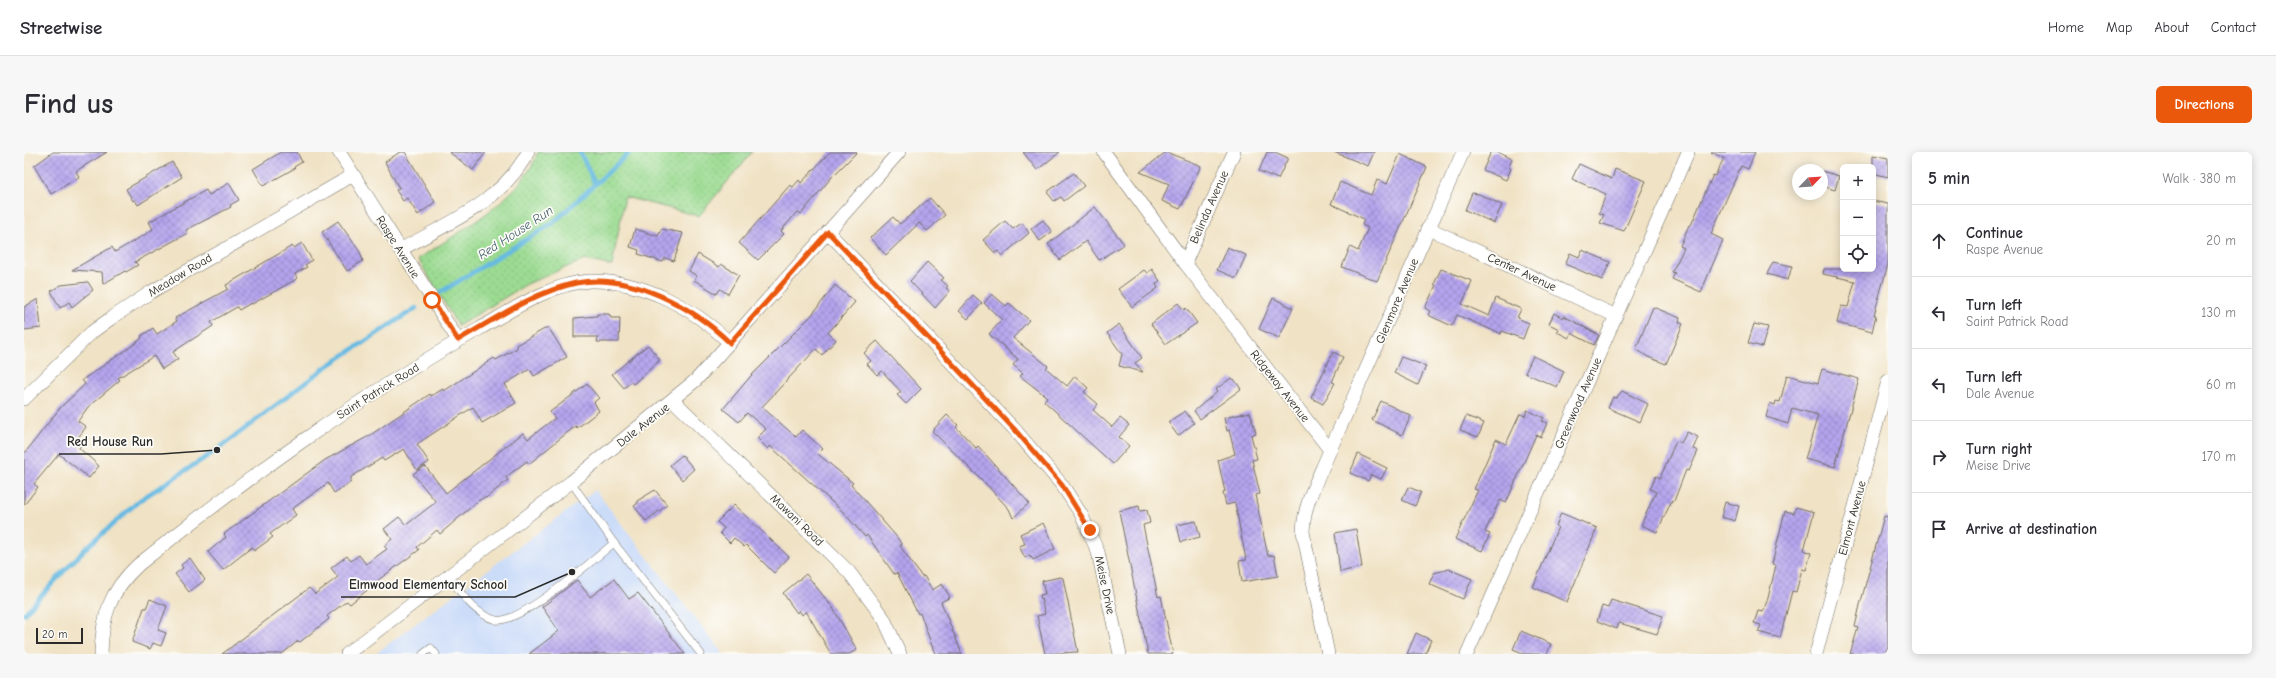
<!DOCTYPE html>
<meta charset="utf-8">
<style>
:root{--surface:#fff;--page:#f7f7f7;--text:#2b2b33;--muted:#7c7c81;--line:#e1e1e2;--accent:#ea580c}
body{margin:0;font-family:"Comic Neue",sans-serif;background:var(--page);color:var(--text)}
.controls{position:absolute;right:12px;top:12px;display:grid;overflow:hidden;border-radius:6px;box-shadow:0 2px 10px #0003}
.controls button{width:36px;height:36px;display:grid;place-items:center;padding:0;border:0;border-bottom:1px solid var(--line);background:var(--surface);color:var(--text);font:20px sans-serif}
.compass{position:absolute;left:1768px;top:12px;width:36px;height:36px;border-radius:50%;background:var(--surface);box-shadow:0 2px 10px #0003;rotate:65deg}
.scale{position:absolute;left:12px;bottom:10px;width:47px;box-sizing:border-box;padding-left:4px;border:2px solid #2b2b2b;border-top:0;font-size:11px;line-height:14px;white-space:nowrap;color:#2b2b2b;-webkit-text-stroke:3px #fdfcf7;paint-order:stroke}
.stop{position:absolute;width:12px;height:12px;margin:-9px;border:3px solid #ea580c;border-radius:50%;background:#fff}
.stop.end{background:#ea580c;border-color:#fff;box-shadow:0 1px 4px #0008}
.list{margin:0;padding:0;list-style:none}
h2{display:flex;justify-content:space-between;align-items:center;height:52px;margin:0;padding:0 16px;font-size:17px}
h2 small{font-size:13px;font-weight:400;color:var(--muted)}
.list li{display:grid;grid-template-columns:26px 1fr auto;gap:12px;align-items:center;box-sizing:border-box;height:72px;padding:0 16px;border-top:1px solid var(--line)}
.list b{display:block;font-size:15px;white-space:nowrap}
.list p{margin:0;font-size:13px;white-space:nowrap;color:var(--muted)}
.list em{font-size:13px;font-style:normal;color:var(--muted)}
.icon{flex:none;width:22px;height:22px;fill:none;stroke:currentColor;stroke-width:2;stroke-linecap:round;stroke-linejoin:round}
.map{position:relative;flex:none;width:1864px;height:502px;overflow:hidden;border-radius:6px}
header{display:flex;align-items:center;gap:24px;box-sizing:border-box;height:56px;padding:0 20px;background:var(--surface);border-bottom:1px solid var(--line)}
header strong{font-size:19px}
nav{display:flex;gap:22px;margin-inline-start:auto;font-size:14px}
.intro{display:flex;align-items:center;justify-content:space-between;box-sizing:border-box;height:96px;padding:0 24px}
h1{margin:0;font-size:28px}
.button{padding:10px 18px;border-radius:6px;background:var(--accent);color:#fff;font-size:14px;font-weight:700}
main{display:flex;gap:24px;padding:0 24px}
aside{flex:1;background:var(--surface);border-radius:6px;box-shadow:0 2px 10px #0003}
.map>svg:first-child{display:block}
.built{fill:#cbdcf9}
.park{fill:url(#park-dots);stroke:#63835e}
.lines{fill:none;stroke-linecap:round;stroke-linejoin:round}
.stream{stroke:#65bae2;stroke-width:4.5}
.building{fill:url(#building-cross-hatch)}
.service-casing{stroke:#706b61;stroke-width:8}
.minor-casing{stroke:#706b61;stroke-width:14}
.service{stroke:#fff;stroke-width:7}
.minor{stroke:#fff;stroke-width:13}
.route{stroke:#ea580c;stroke-width:5}
.labels{text-anchor:middle;stroke-width:3.5;stroke-linejoin:round;paint-order:stroke}
.street-label{font-size:12px;fill:#2b2b2b;stroke:#fdfcf7}
.water-label{font-size:13px;font-style:italic;fill:#3f5d6b;stroke:#fdfcf7}
.leader{fill:none;stroke:#2b2b2b;stroke-width:1.5}
.callout-dot{fill:#2b2b2b;stroke:#fdfcf7;stroke-width:1.5}
.callout-label{font-size:13px;text-anchor:middle;font-weight:bold;fill:#2b2b2b;stroke:#fdfcf7;stroke-width:3.5;stroke-linejoin:round;paint-order:stroke}
</style>
<header>
<strong>Streetwise</strong>
<nav><a>Home</a><a>Map</a><a>About</a><a>Contact</a></nav>
</header>
<div class="intro"><h1>Find us</h1><a class="button">Directions</a></div>
<main>
<div class="map">
<svg width="1864" height="502" viewBox="0 0 1864 502">
<defs>
<pattern id="park-dots" width="8" height="8" patternUnits="userSpaceOnUse"><rect width="8" height="8" fill="#9bdb92"/><path d="M2 2h.1M6 6h.1" fill="none" stroke="#86bc7e" stroke-width="1.8" stroke-linecap="round"/></pattern>
<pattern id="building-cross-hatch" width="8" height="8" patternUnits="userSpaceOnUse"><rect width="8" height="8" fill="#b5a4ee"/><path d="M0 0l8 8M0 8l8-8" fill="none" stroke="#9386c1"/></pattern>
</defs>
<rect width="100%" height="100%" fill="#fdfcf7"/>
<filter id="ink" filterUnits="userSpaceOnUse"><feTurbulence type="fractalNoise" baseFrequency=".025" numOctaves="2"/><feDisplacementMap in="SourceGraphic" scale="8" xChannelSelector="R" yChannelSelector="G"/><feConvolveMatrix kernelMatrix="1 2 1 2 8 2 1 2 1" color-interpolation-filters="sRGB"/></filter>
<filter id="wash" filterUnits="userSpaceOnUse"><feTurbulence type="fractalNoise" baseFrequency=".012" numOctaves="4" result="noise"/><feDisplacementMap in="SourceGraphic" scale="16" xChannelSelector="R" yChannelSelector="G"/><feGaussianBlur stdDeviation="0.9" result="paint"/><feColorMatrix in="noise" values="0 0 0 0 0 0 0 0 0 0 0 0 0 0 0 0 0 1.4 0 .05"/><feComposite in="paint" operator="in"/></filter>
<g filter="url(#wash)">
<rect width="100%" height="100%" fill="#f0e2c4"/>
<!-- built -->
<path class="built" d="M 571,338 L 699,502 L 351,502 Z"/>
<!-- park -->
<path class="park" d="M 514,0 L 728,0 L 675,64 L 601,45 L 588,114 L 561,108 L 538,117 L 503,132 L 434,174 L 394,107 C 434,80 498,47 514,0 Z"/>
<g class="lines">
<!-- stream -->
<g class="stream">
<path d="M 556,0 L 571,32"/>
<path d="M 417,140 L 529,71 L 606,0"/>
<path d="M 0,462 L 61,397 L 116,348 L 193,298 L 302,215 L 392,156"/>
</g>
</g>
<g id="blocks">
<!-- building -->
<g class="building">
<path d="M 29,0 L 83,0 L 52,19 L 55,25 L 27,42 L 10,14 Z"/>
<path d="M 257,0 L 273,0 L 278,10 L 270,15 L 271,16 L 239,34 L 229,17 Z"/>
<path d="M 376,0 L 381,0 L 411,50 L 394,63 L 383,46 L 379,49 L 372,38 L 375,36 L 361,10 Z"/>
<path d="M 425,0 L 462,0 L 449,18 Z"/>
<path d="M 806,0 L 833,0 L 807,26 L 777,62 L 775,60 L 772,61 L 757,79 L 760,82 L 734,108 L 715,91 L 766,33 L 769,35 L 775,28 L 777,31 Z"/>
<path d="M 999,0 L 1036,0 L 1013,18 Z"/>
<path d="M 1142,0 L 1177,14 L 1156,57 L 1138,49 L 1145,32 L 1116,20 Z"/>
<path d="M 1243,0 L 1251,0 L 1264,6 L 1254,27 L 1235,19 Z"/>
<path d="M 1310,0 L 1350,0 L 1344,14 Z"/>
<path d="M 1467,0 L 1473,0 L 1488,7 L 1485,15 L 1487,17 L 1482,28 L 1459,18 Z"/>
<path d="M 1687,0 L 1731,0 L 1724,17 L 1717,14 L 1687,82 L 1699,88 L 1677,140 L 1648,127 L 1651,121 L 1648,120 L 1660,96 L 1656,94 L 1665,73 L 1667,73 L 1689,23 L 1691,24 L 1700,6 Z"/>
<path d="M 1376,2 L 1403,15 L 1353,129 L 1318,115 L 1326,95 L 1334,99 L 1344,76 L 1338,73 L 1340,67 L 1307,52 L 1316,30 L 1347,43 L 1353,28 L 1363,32 Z"/>
<path d="M 1849,3 L 1864,6 L 1864,25 L 1849,21 Z"/>
<path d="M 148,10 L 158,25 L 114,53 L 111,48 L 109,49 L 102,37 Z"/>
<path d="M 1555,12 L 1588,27 L 1591,17 L 1622,29 L 1600,79 L 1576,71 L 1580,63 L 1575,61 L 1582,42 L 1548,27 Z"/>
<path d="M 1798,19 L 1815,24 L 1811,38 L 1798,34 Z"/>
<path d="M 1050,21 L 1060,34 L 1040,49 L 1037,45 L 1030,49 L 1023,40 Z"/>
<path d="M 205,31 L 215,48 L 206,53 L 207,55 L 162,78 L 164,81 L 111,110 L 114,113 L 102,120 L 101,119 L 79,132 L 78,120 L 48,118 L 88,95 L 91,100 L 122,82 L 129,77 L 125,70 L 182,38 L 185,43 Z"/>
<path d="M 1448,41 L 1455,42 L 1478,53 L 1470,71 L 1441,58 Z"/>
<path d="M 906,46 L 921,63 L 903,79 L 895,71 L 862,103 L 846,86 L 869,65 L 876,72 Z"/>
<path d="M 1849,49 L 1864,52 L 1864,112 L 1850,163 L 1852,163 L 1848,180 L 1813,171 L 1817,154 L 1824,155 L 1831,129 L 1799,122 L 1800,117 L 1849,117 Z"/>
<path d="M 1071,55 L 1100,92 L 1075,108 L 1062,89 L 1036,108 L 1024,92 Z"/>
<path d="M 1019,68 L 1028,80 L 1016,89 L 1007,77 Z"/>
<path d="M 314,69 L 336,100 L 339,109 L 323,119 L 298,80 Z"/>
<path d="M 981,69 L 989,77 L 998,71 L 1005,81 L 978,104 L 974,99 L 971,101 L 959,88 Z"/>
<path d="M 611,77 L 634,84 L 637,77 L 659,81 L 650,109 L 641,106 L 639,110 L 614,102 L 615,98 L 606,95 Z"/>
<path d="M 278,91 L 288,108 L 281,113 L 283,115 L 271,122 L 273,126 L 271,128 L 228,152 L 227,151 L 215,158 L 213,155 L 187,170 L 189,174 L 149,200 L 154,207 L 138,217 L 130,204 L 94,226 L 96,228 L 64,255 L 54,269 L 62,275 L 53,287 L 58,291 L 55,296 L 75,314 L 65,326 L 35,302 L 10,332 L 14,335 L 0,353 L 0,302 L 36,256 L 61,232 L 58,228 L 108,194 L 118,186 L 117,184 L 129,176 L 133,182 L 153,169 L 151,166 L 204,137 L 202,133 L 268,94 L 270,96 Z"/>
<path d="M 1203,95 L 1222,103 L 1212,126 L 1193,118 Z"/>
<path d="M 1558,98 L 1586,110 L 1578,128 L 1541,112 L 1546,101 L 1555,105 Z"/>
<path d="M 674,102 L 695,115 L 697,112 L 715,123 L 704,142 L 696,137 L 693,142 L 670,128 L 673,124 L 665,119 Z"/>
<path d="M 903,110 L 920,126 L 917,128 L 924,134 L 922,136 L 926,139 L 911,156 L 886,129 Z"/>
<path d="M 1749,110 L 1768,114 L 1764,128 L 1743,122 Z"/>
<path d="M 1128,117 L 1136,129 L 1132,132 L 1134,136 L 1108,155 L 1094,137 L 1120,118 L 1123,121 Z"/>
<path d="M 1417,117 L 1448,129 L 1438,152 L 1465,164 L 1472,146 L 1497,157 L 1493,166 L 1505,171 L 1499,187 L 1478,179 L 1477,182 L 1433,163 L 1428,174 L 1404,163 L 1406,159 L 1401,156 L 1412,133 L 1410,132 Z"/>
<path d="M 64,130 L 69,138 L 48,155 L 45,150 L 36,156 L 27,139 L 37,133 Z"/>
<path d="M 811,133 L 831,150 L 804,181 L 812,188 L 798,203 L 792,197 L 738,255 L 772,285 L 778,278 L 799,297 L 794,302 L 829,331 L 827,333 L 872,384 L 878,393 L 876,394 L 898,425 L 900,424 L 908,438 L 918,432 L 926,445 L 917,450 L 938,502 L 911,502 L 896,461 L 894,462 L 873,421 L 870,422 L 843,383 L 841,385 L 818,359 L 746,294 L 744,297 L 733,286 L 742,277 L 723,261 L 715,270 L 699,257 L 726,225 L 786,165 Z"/>
<path d="M 968,142 L 982,154 L 985,151 L 1005,168 L 989,186 L 1024,214 L 1022,216 L 1043,234 L 1051,224 L 1064,236 L 1060,240 L 1074,252 L 1069,258 L 1088,275 L 1096,266 L 1105,273 L 1095,285 L 1105,294 L 1089,312 L 1020,249 L 1023,245 L 996,224 L 999,221 L 989,213 L 994,207 L 965,182 L 978,168 L 960,151 Z"/>
<path d="M 949,143 L 958,151 L 944,167 L 935,159 Z"/>
<path d="M 1249,146 L 1269,156 L 1255,186 L 1235,177 Z"/>
<path d="M 14,147 L 17,176 L 0,178 L 0,155 Z"/>
<path d="M 1154,151 L 1160,158 L 1162,156 L 1173,171 L 1142,192 L 1127,172 Z"/>
<path d="M 1629,155 L 1656,166 L 1655,170 L 1659,172 L 1642,212 L 1624,205 L 1612,197 Z"/>
<path d="M 1530,161 L 1539,166 L 1540,164 L 1575,183 L 1570,193 L 1547,181 L 1545,186 L 1533,180 L 1535,177 L 1525,172 Z"/>
<path d="M 573,162 L 585,162 L 587,166 L 596,166 L 595,190 L 573,190 L 574,185 L 550,185 L 550,166 L 573,164 Z"/>
<path d="M 1095,172 L 1118,206 L 1111,211 L 1119,220 L 1095,214 L 1098,202 L 1083,181 Z"/>
<path d="M 1730,172 L 1744,175 L 1738,195 L 1724,191 Z"/>
<path d="M 524,175 L 543,205 L 510,224 L 506,217 L 481,232 L 492,251 L 458,271 L 449,255 L 393,292 L 405,310 L 393,318 L 380,297 L 360,309 L 358,306 L 327,325 L 327,330 L 310,341 L 304,331 L 268,357 L 272,363 L 246,382 L 249,385 L 230,399 L 228,395 L 199,418 L 184,400 L 202,385 L 200,382 L 301,308 L 345,284 L 406,242 L 407,244 L 419,237 L 420,239 L 470,206 L 472,208 L 493,196 L 492,193 Z"/>
<path d="M 853,189 L 897,237 L 882,252 L 873,243 L 877,240 L 858,219 L 853,223 L 843,212 L 847,209 L 840,201 Z"/>
<path d="M 624,193 L 636,208 L 609,232 L 607,230 L 600,236 L 588,222 Z"/>
<path d="M 1309,200 L 1319,205 L 1308,230 L 1311,231 L 1299,252 L 1287,246 Z"/>
<path d="M 1509,204 L 1540,219 L 1533,235 L 1501,221 Z"/>
<path d="M 1377,205 L 1402,214 L 1394,233 L 1370,221 Z"/>
<path d="M 1798,217 L 1835,227 L 1811,315 L 1781,307 L 1794,263 L 1768,256 L 1764,272 L 1742,265 L 1746,251 L 1751,253 L 1752,249 L 1756,250 L 1763,223 L 1794,231 Z"/>
<path d="M 1207,226 L 1209,228 L 1210,227 L 1217,237 L 1176,267 L 1170,259 L 1193,240 L 1191,238 Z"/>
<path d="M 563,232 L 575,246 L 570,250 L 575,259 L 553,276 L 552,274 L 544,280 L 505,312 L 503,309 L 482,325 L 484,328 L 462,346 L 461,345 L 454,349 L 416,382 L 413,378 L 393,395 L 395,398 L 346,434 L 347,435 L 326,452 L 323,449 L 303,464 L 305,467 L 276,490 L 274,489 L 258,502 L 198,502 L 285,436 L 291,442 L 314,425 L 307,416 L 323,404 L 327,409 L 335,403 L 342,412 L 363,397 L 360,394 L 368,387 L 360,377 L 375,365 L 382,373 L 412,350 L 389,322 L 401,314 L 422,341 L 499,281 L 504,287 L 531,266 L 526,260 Z"/>
<path d="M 1598,239 L 1624,252 L 1616,270 L 1584,256 L 1589,245 L 1592,246 Z"/>
<path d="M 1357,249 L 1387,264 L 1378,283 L 1348,268 Z"/>
<path d="M 1503,258 L 1520,266 L 1518,269 L 1523,271 L 1517,285 L 1512,283 L 1482,351 L 1476,348 L 1461,380 L 1466,382 L 1458,399 L 1431,387 L 1454,338 L 1450,337 L 1472,287 L 1482,292 L 1496,262 L 1501,264 Z"/>
<path d="M 1161,259 L 1170,271 L 1154,284 L 1144,270 Z"/>
<path d="M 1226,260 L 1232,281 L 1227,283 L 1233,307 L 1228,308 L 1236,342 L 1231,343 L 1244,404 L 1250,403 L 1254,424 L 1218,430 L 1215,409 L 1222,408 L 1211,351 L 1202,353 L 1199,341 L 1201,340 L 1194,308 L 1211,302 L 1205,278 L 1203,279 L 1200,266 Z"/>
<path d="M 923,263 L 934,273 L 932,275 L 952,296 L 954,294 L 1005,351 L 989,366 L 985,357 L 959,329 L 908,279 Z"/>
<path d="M 1442,264 L 1460,271 L 1454,285 L 1436,278 Z"/>
<path d="M 1663,280 L 1674,285 L 1669,297 L 1674,299 L 1665,319 L 1662,318 L 1650,349 L 1648,348 L 1633,380 L 1617,373 L 1632,340 L 1626,337 L 1632,324 L 1636,326 L 1652,289 L 1657,291 Z"/>
<path d="M 1334,302 L 1363,316 L 1357,327 L 1347,323 L 1344,329 L 1326,321 Z"/>
<path d="M 658,303 L 670,317 L 658,328 L 646,313 Z"/>
<path d="M 1384,335 L 1397,340 L 1391,354 L 1378,348 Z"/>
<path d="M 631,338 L 643,353 L 622,369 L 610,354 L 614,351 L 613,349 Z"/>
<path d="M 1701,350 L 1715,354 L 1711,369 L 1697,365 Z"/>
<path d="M 710,353 L 765,405 L 750,421 L 722,393 L 720,395 L 710,386 L 706,391 L 696,381 L 700,376 L 693,370 Z"/>
<path d="M 1115,354 L 1116,359 L 1123,358 L 1126,371 L 1119,373 L 1134,445 L 1137,444 L 1149,502 L 1124,502 L 1095,359 Z"/>
<path d="M 1772,355 L 1790,360 L 1780,398 L 1787,401 L 1782,418 L 1778,417 L 1772,440 L 1768,439 L 1756,486 L 1734,480 L 1737,473 L 1730,471 L 1734,459 L 1739,460 L 1744,446 L 1752,413 L 1748,412 L 1761,359 L 1770,361 Z"/>
<path d="M 1537,361 L 1573,376 L 1543,450 L 1509,435 L 1534,375 L 1532,374 Z"/>
<path d="M 1860,364 L 1864,365 L 1864,493 L 1862,502 L 1826,502 L 1834,476 L 1831,475 L 1836,453 Z"/>
<path d="M 1172,369 L 1176,385 L 1157,390 L 1153,373 Z"/>
<path d="M 1019,371 L 1031,397 L 1009,408 L 1006,403 L 1001,406 L 995,394 L 1001,392 L 996,382 Z"/>
<path d="M 1332,377 L 1338,415 L 1316,420 L 1311,381 Z"/>
<path d="M 166,406 L 181,428 L 165,440 L 151,422 L 159,416 L 157,413 Z"/>
<path d="M 1425,417 L 1448,427 L 1439,447 L 1405,432 L 1410,421 Z"/>
<path d="M 782,422 L 809,456 L 833,498 L 825,502 L 807,502 L 782,459 L 778,463 L 775,458 L 773,461 L 765,450 L 759,441 Z"/>
<path d="M 1036,425 L 1039,426 L 1054,500 L 1021,502 L 1013,464 L 1021,462 L 1016,443 L 1021,442 L 1018,429 Z"/>
<path d="M 590,427 L 605,447 L 614,441 L 661,502 L 505,502 L 535,479 L 518,455 L 553,428 L 566,445 Z"/>
<path d="M 126,447 L 143,454 L 134,478 L 142,481 L 137,494 L 129,491 L 126,497 L 108,490 L 120,456 L 122,456 Z"/>
<path d="M 1587,448 L 1639,464 L 1633,482 L 1595,471 L 1593,477 L 1573,469 L 1578,454 L 1584,456 Z"/>
<path d="M 1497,479 L 1527,492 L 1523,502 L 1501,502 L 1489,497 Z"/>
<path d="M 1392,481 L 1407,488 L 1401,502 L 1383,502 Z"/>
</g>
</g>
</g>
<g filter="url(#ink)">
<use href="#blocks" fill-opacity="0" stroke="#706b61" stroke-width="1"/>
<g class="lines">
<!-- service casing -->
<g class="service-casing">
<g id="service">
<path d="M 547,330 L 590,391 L 677,502"/>
<path d="M 425,425 C 438,442 450,462 472,468 C 495,473 570,407 590,391"/>
<path d="M 399,502 L 407,496 L 412,502"/>
</g>
</g>
<!-- minor casing -->
<g class="minor-casing">
<g id="minor">
<path d="M 315,0 L 434,188"/>
<path d="M 1080,0 L 1161,111 L 1306,298 C 1295,326 1280,349 1279,380 L 1304,502"/>
<path d="M 1404,76 L 1592,164"/>
<path d="M 804,80 L 992,279 L 1038,333 L 1057,362 L 1074,400 L 1096,502"/>
<path d="M 376,98 C 424,71 477,51 504,0"/>
<path d="M 1161,111 L 1210,0"/>
<path d="M 0,247 L 68,180 L 86,167 L 127,140 L 329,23"/>
<path d="M 650,249 L 825,420 L 860,467 L 876,502"/>
<path d="M 1306,298 L 1439,0"/>
<path d="M 77,502 C 78,464 86,439 114,413 C 222,327 334,245 455,177 C 488,158 527,131 566,129 C 619,128 670,156 706,191"/>
<path d="M 323,502 L 547,330 L 672,228 L 875,0"/>
<path d="M 1443,502 L 1664,0"/>
<path d="M 1792,502 L 1864,229"/>
</g>
</g>
<!-- service -->
<use href="#service" class="service"/>
<!-- minor -->
<use href="#minor" class="minor"/>
</g>
</g>
<g class="lines" filter="url(#ink)">
<!-- route -->
<path class="route" d="M 408,148 L 434,188 C 471,167 510,140 552,131 C 606,120 669,155 706,191 L 804,80 L 992,279 L 1038,333 L 1066,378"/>
</g>
<g class="labels">
<!-- street labels -->
<g class="street-label">
<text transform="translate(1185 55) rotate(-66)" y="4">Belinda Avenue</text>
<text transform="translate(374 95) rotate(58)" y="4">Raspe Avenue</text>
<text transform="translate(1498 120) rotate(25)" y="4">Center Avenue</text>
<text transform="translate(156 123) rotate(-31)" y="4">Meadow Road</text>
<text transform="translate(1373 149) rotate(-67)" y="4">Glenmore Avenue</text>
<text transform="translate(1256 234) rotate(52)" y="4">Ridgeway Avenue</text>
<text transform="translate(354 239) rotate(-32)" y="4">Saint Patrick Road</text>
<text transform="translate(1554 251) rotate(-66)" y="4">Greenwood Avenue</text>
<text transform="translate(619 273) rotate(-38)" y="4">Dale Avenue</text>
<text transform="translate(1828 366) rotate(-75)" y="4">Elmont Avenue</text>
<text transform="translate(773 368) rotate(44)" y="4">Mawani Road</text>
<text transform="translate(1081 433) rotate(78)" y="4">Meise Drive</text>
</g>
<!-- water labels -->
<g class="water-label">
<text transform="translate(491 80) rotate(-33)" y="5">Red House Run</text>
</g>
</g>
<!-- callouts -->
<path class="leader" d="M193 298L137 302H35M548 420L491 445H317"/>
<g class="callout-dot">
<circle cx="193" cy="298" r="4"/>
<circle cx="548" cy="420" r="4"/>
</g>
<g class="callout-label">
<text x="86" y="294">Red House Run</text>
<text x="404" y="437">Elmwood Elementary School</text>
</g>
</svg>
<div class="controls">
<button>+</button>
<button>−</button>
<button><svg class="icon" aria-label="locate" viewBox="0 0 24 24"><circle cx="12" cy="12" r="6"/><path d="M12 2v4M12 18v4M2 12h4M18 12h4"/></svg></button>
</div>
<svg class="compass" viewBox="-18 -18 36 36"><path d="M0-13l5 13h-10z" fill="#e53935"/><path d="M0 13l5-13h-10z" fill="#7c7c81"/></svg>
<div class="scale">20 m</div>
<div class="stop" style="left:408px;top:148px"></div>
<div class="stop end" style="left:1066px;top:378px"></div>
</div>
<aside>
<h2>5 min<small>Walk · 380 m</small></h2>
<ul class="list">
<li><svg class="icon" aria-label="ahead" viewBox="0 0 24 24"><path d="M12 20V5M6 11l6-6 6 6"/></svg><div><b>Continue</b><p>Raspe Avenue</p></div><em>20 m</em></li>
<li><svg class="icon" aria-label="left" viewBox="0 0 24 24"><path d="M17 20v-9H6M10 6l-5 5 5 5"/></svg><div><b>Turn left</b><p>Saint Patrick Road</p></div><em>130 m</em></li>
<li><svg class="icon" aria-label="left" viewBox="0 0 24 24"><path d="M17 20v-9H6M10 6l-5 5 5 5"/></svg><div><b>Turn left</b><p>Dale Avenue</p></div><em>60 m</em></li>
<li><svg class="icon" aria-label="right" viewBox="0 0 24 24"><path d="M7 20v-9h11M14 6l5 5-5 5"/></svg><div><b>Turn right</b><p>Meise Drive</p></div><em>170 m</em></li>
<li><svg class="icon" aria-label="arrive" viewBox="0 0 24 24"><path d="M6 21V4h12l-3 4 3 4H6"/></svg><div><b>Arrive at destination</b></div></li>
</ul>
</aside>
</main>
